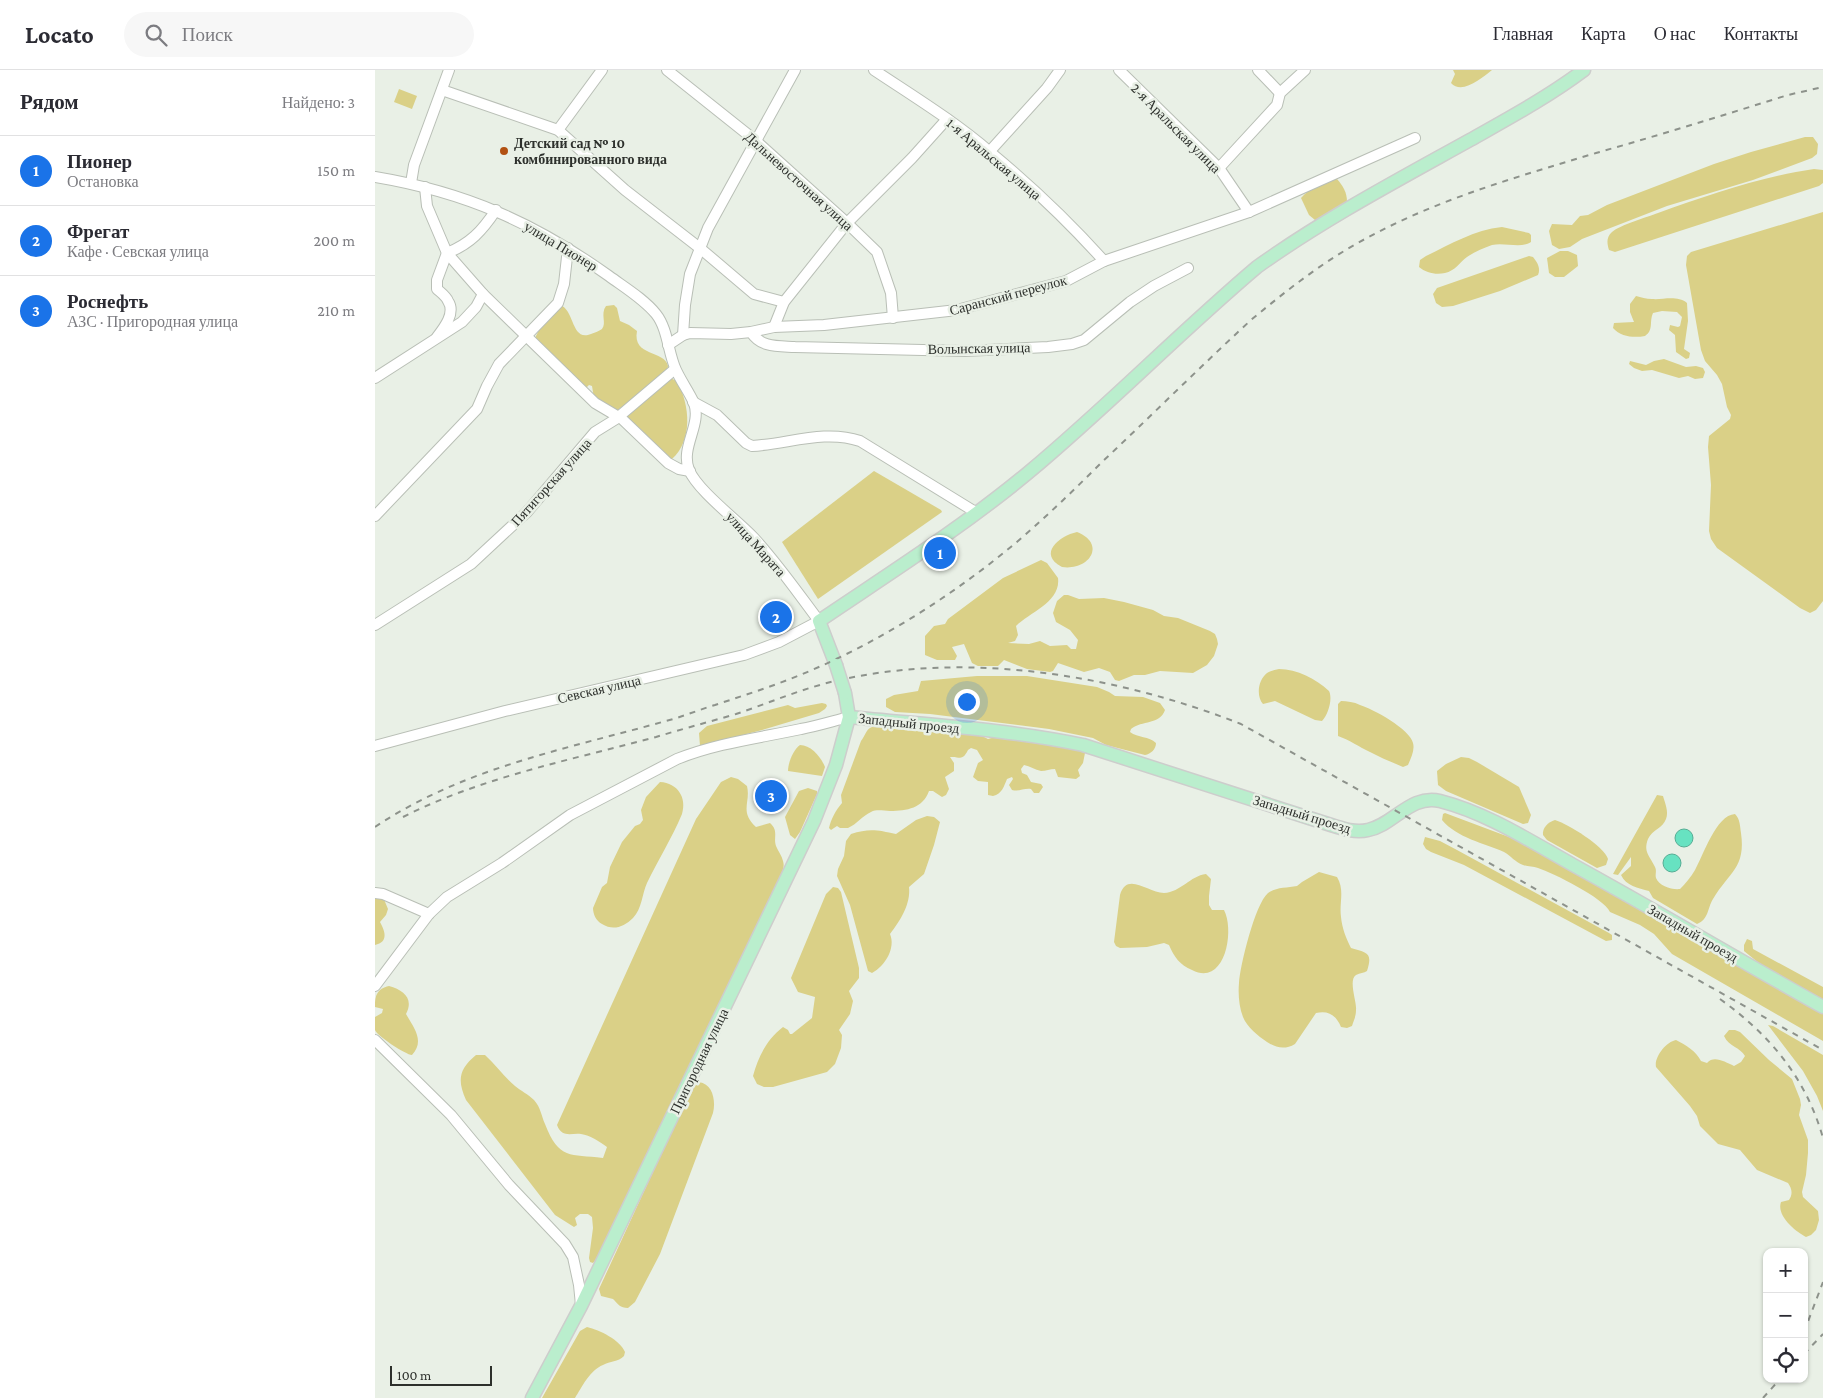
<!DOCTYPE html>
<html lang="ru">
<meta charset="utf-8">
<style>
:root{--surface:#fff;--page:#f7f7f7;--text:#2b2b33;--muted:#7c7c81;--line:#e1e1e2;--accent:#1a73e8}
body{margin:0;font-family:"Crimson Pro",serif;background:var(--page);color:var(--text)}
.controls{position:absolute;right:15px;bottom:15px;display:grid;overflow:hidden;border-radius:10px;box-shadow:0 1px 4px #0004}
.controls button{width:45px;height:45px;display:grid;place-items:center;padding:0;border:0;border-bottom:1px solid var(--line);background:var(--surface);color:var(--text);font:25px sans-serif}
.scale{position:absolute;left:15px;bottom:12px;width:102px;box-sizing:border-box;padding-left:5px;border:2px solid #2d302c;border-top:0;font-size:14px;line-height:18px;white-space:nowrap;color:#2d302c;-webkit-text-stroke:4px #e9f0e6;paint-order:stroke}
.you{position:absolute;left:591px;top:631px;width:18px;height:18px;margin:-12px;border:4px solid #fff;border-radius:50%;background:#1a73e8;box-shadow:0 0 0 8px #1a73e833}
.badge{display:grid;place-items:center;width:32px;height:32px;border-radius:50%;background:var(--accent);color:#fff;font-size:16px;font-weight:700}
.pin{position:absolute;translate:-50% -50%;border:2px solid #fff;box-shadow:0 1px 5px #0006}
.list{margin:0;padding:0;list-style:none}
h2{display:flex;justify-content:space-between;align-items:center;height:65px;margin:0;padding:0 20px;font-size:21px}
h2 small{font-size:16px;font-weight:400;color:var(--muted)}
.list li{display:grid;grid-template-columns:32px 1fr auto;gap:15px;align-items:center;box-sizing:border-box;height:70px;padding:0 20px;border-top:1px solid var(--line)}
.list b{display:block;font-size:19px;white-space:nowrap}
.list p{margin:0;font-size:16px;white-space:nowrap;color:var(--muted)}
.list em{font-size:16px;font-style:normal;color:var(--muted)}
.icon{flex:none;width:28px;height:28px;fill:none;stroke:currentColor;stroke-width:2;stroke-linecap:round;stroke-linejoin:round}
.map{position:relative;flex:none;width:1448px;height:1328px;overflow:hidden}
header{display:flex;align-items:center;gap:30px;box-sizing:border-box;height:70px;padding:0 25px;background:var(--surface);border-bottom:1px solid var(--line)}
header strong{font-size:24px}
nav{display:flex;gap:28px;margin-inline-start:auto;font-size:18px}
.search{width:350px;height:45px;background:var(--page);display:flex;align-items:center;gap:12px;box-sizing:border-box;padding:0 18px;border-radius:28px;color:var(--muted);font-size:19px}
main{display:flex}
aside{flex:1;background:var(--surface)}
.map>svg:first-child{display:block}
.green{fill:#dad087}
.water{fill:#67e2c1;stroke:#56ad94}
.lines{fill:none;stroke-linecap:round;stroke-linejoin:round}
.minor-casing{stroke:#b9bfb6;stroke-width:12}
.major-casing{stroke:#cdcdcc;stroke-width:15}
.minor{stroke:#fff;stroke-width:10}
.major{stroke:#baeecd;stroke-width:12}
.rail{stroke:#8d928b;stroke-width:2;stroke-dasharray:6 6;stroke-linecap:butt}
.major-bridge-casing{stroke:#cdcdcc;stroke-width:15;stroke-linecap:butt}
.major-bridge{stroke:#baeecd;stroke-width:12}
.poi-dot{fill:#b25112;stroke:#e9f0e6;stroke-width:2}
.labels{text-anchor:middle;stroke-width:5;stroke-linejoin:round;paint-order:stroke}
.street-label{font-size:14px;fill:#2d302c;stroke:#e9f0e6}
.poi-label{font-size:14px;font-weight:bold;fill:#2d302c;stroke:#e9f0e6;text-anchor:start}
</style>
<header>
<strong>Locato</strong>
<div class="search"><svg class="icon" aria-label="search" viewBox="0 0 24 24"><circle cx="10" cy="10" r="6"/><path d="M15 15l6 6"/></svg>Поиск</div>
<nav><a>Главная</a><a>Карта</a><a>О нас</a><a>Контакты</a></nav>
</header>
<main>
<aside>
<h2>Рядом<small>Найдено: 3</small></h2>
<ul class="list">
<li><span class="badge">1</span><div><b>Пионер</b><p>Остановка</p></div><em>150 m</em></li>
<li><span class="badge">2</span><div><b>Фрегат</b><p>Кафе · Севская улица</p></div><em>200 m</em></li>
<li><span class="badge">3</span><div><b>Роснефть</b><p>АЗС · Пригородная улица</p></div><em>210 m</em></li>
</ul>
</aside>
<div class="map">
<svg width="1448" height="1328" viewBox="0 0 1448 1328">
<rect width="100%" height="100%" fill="#e9f0e6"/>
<!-- green -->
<g class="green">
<path d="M 1078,0 L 1117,0 C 1107,8 1087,25 1076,13 L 1080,4 Z"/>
<path d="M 24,19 L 42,26 L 37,39 L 19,32 Z"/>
<path d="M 1430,67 L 1438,67 L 1443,74 L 1442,84 L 1437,88 L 1378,110 L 1292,136 L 1207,169 L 1195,177 L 1184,179 L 1177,175 L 1174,161 L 1177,154 L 1197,155 L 1205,146 L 1213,145 L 1232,135 L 1339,94 L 1376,82 Z"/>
<path d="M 1439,99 L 1448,100 L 1448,113 L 1444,116 L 1240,182 L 1234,180 C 1232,174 1231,167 1237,162 C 1245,155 1272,147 1283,143 C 1334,125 1385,107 1439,99 Z"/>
<path d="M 962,109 C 968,116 972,122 972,132 L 946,149 L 940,150 L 934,145 L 926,128 C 934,118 950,112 962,109 Z"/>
<path d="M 1448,142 L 1448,531 L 1441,540 L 1435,543 L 1425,538 L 1342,478 L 1336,469 L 1334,461 L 1336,415 L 1333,377 L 1334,366 L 1355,349 L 1356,345 L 1352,337 L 1347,314 L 1342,305 L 1330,291 L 1326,280 L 1311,195 L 1312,186 L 1316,182 Z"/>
<path d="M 1127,157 L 1154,163 L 1156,165 L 1156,172 C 1145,179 1130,172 1117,175 C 1109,178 1099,182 1092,187 C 1085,192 1080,201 1070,203 C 1061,205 1051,203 1044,197 L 1045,190 L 1051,186 C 1076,174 1099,160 1127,157 Z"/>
<path d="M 1185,181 L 1193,181 L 1202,185 L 1203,196 L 1189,207 L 1180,207 L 1174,203 L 1172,188 Z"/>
<path d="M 1154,186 L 1158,187 C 1162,192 1166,198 1163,205 L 1125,221 L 1078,236 L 1067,237 L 1061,233 L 1058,224 L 1062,218 Z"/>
<path d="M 1261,226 C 1266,227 1271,229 1277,229 C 1288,230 1302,225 1312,233 L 1313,251 L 1309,279 L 1315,283 L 1314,288 L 1311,289 L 1301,282 L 1300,265 L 1294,260 L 1295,255 L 1303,257 L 1305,256 L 1307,247 L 1302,242 L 1287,241 L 1278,243 C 1274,252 1279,260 1270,266 C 1259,268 1246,267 1238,258 L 1239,253 L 1259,252 L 1255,242 L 1255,234 Z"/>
<path d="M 185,235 C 200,240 196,272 216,264 C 219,263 224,261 227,259 C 232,253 225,244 231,236 L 239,235 L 242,238 L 245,251 L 254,255 L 262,261 C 257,287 290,280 293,296 C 294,304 251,334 243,340 L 240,340 L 219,328 L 217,316 L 214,315 L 210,319 L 160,268 L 167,254 Z"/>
<path d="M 1289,289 L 1311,297 L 1321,296 L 1328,298 L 1330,302 L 1328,308 L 1320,309 L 1313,306 L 1304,308 L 1277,300 L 1267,301 L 1259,298 L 1254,294 L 1255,291 L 1271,295 L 1279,291 Z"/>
<path d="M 295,308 L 302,311 C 315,335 318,370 297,389 L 293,389 L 251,349 L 252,344 Z"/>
<path d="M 499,401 L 566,440 L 567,442 L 443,529 L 407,472 Z"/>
<path d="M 702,462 C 732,474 714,501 687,497 C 662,484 684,466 702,462 Z"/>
<path d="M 666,490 L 672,493 L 683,508 C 686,532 655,542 641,556 L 643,565 L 640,571 L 633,573 L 654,574 L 665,571 L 675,576 L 692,575 L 696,579 L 701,579 L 703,570 L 695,560 L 681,552 L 678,543 L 682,531 L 689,525 L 693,525 L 704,529 L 729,528 L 749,532 L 778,540 L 789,546 L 803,548 L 835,561 L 840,564 L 842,569 L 843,574 L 839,586 L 832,595 L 818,603 L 785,601 L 770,605 L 759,605 L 744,611 L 740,610 L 735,602 L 724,598 L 709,602 L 683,593 L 678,601 L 675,602 L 652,599 L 629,590 L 623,596 L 603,596 L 597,593 L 589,574 L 577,577 L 582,586 L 580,590 L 562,590 L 550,585 L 550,566 L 559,556 L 570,554 L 573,549 L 628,508 Z"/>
<path d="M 904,599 C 922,599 941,609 954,621 C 958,629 953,645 947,651 L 940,650 L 900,631 L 888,634 C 881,626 883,610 892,603 C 895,601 900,600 904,599 Z"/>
<path d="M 602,606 L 652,606 L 722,617 L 734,622 L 740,626 L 768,627 L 785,633 L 790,640 C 785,655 767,650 756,659 L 755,662 C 763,668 774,666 781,673 C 781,679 776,684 770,685 L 731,675 L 718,668 L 674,659 L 555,644 L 520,642 L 511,637 L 511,629 L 519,625 L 543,621 L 546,611 Z"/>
<path d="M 966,631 C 972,631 979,632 985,635 C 998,639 1035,659 1038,673 C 1040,680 1036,688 1033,695 L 1028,697 C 1017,692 1006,688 995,682 C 984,677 975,670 963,666 L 963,634 Z"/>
<path d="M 447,633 L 451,634 L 452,636 L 450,639 L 444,643 L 387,660 L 325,676 L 324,663 L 332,656 L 413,635 L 420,638 Z"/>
<path d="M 497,657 L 607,666 L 613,669 L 624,666 L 708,680 L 710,683 L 708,693 L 703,700 L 705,706 L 701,709 L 683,707 L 680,699 C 675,699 671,701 666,701 C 660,700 655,696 649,695 L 646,699 L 647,703 L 652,705 L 656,712 L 666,714 L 668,717 L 664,723 L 659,723 L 656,719 C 649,718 644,722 637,720 L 634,715 L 638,709 L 637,707 L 632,709 C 629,716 627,724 618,726 L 613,725 L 613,712 L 603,711 L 598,707 L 603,693 L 608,690 L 602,680 L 596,678 L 593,680 C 587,692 585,686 575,687 L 579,693 L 579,701 L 570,707 L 574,719 L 571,725 L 567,727 L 558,721 L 554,721 C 548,738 532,741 515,741 C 508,741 502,739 496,742 C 487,746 482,754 473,758 L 465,758 L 462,756 L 456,760 L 454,758 C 456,749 461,740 467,733 L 466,725 L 486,671 C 490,666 491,659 497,657 Z"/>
<path d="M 425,675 C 436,675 446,687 450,697 L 447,706 L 413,701 C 413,693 418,680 425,675 Z"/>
<path d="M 1086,687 L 1094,688 L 1102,692 L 1144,717 L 1156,745 L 1153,753 L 1148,754 L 1071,721 L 1063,715 L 1062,701 L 1071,694 Z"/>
<path d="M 356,707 L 363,709 L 372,716 C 376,733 364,741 381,757 L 395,753 C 404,761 398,767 401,776 C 403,781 407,786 408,791 C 410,797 407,803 406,808 L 224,1186 L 218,1193 L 215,1192 L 214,1188 L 218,1158 L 217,1147 L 213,1144 L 205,1144 L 200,1148 L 202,1155 L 199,1157 L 180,1145 L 91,1030 C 82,1010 84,999 101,985 L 110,985 C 121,995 129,1007 140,1016 C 146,1021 153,1024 159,1030 C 166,1038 166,1045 170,1054 C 184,1090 195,1084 228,1088 L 232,1077 C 225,1072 215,1065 206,1064 C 195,1063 187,1068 182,1055 L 321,749 L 346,712 Z"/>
<path d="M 285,712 C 303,713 312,728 307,744 C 297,768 283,790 272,813 C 267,824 267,839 258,848 C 249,857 238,861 227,854 C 221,851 218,844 218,838 L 227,817 L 232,813 L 235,797 L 247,772 L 260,756 L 265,754 L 268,750 L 266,740 L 271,727 Z"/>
<path d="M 433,718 L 442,721 L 442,724 L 425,762 L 420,769 L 415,765 L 410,747 L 424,721 Z"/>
<path d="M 1282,725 L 1288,726 C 1290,733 1294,742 1291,749 C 1288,758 1277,760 1273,769 C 1268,782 1275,786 1280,797 C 1282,801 1280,804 1281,808 C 1284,816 1297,820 1305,819 C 1310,814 1316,807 1320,800 C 1328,786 1341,745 1360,744 C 1365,749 1365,756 1366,763 C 1371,798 1354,802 1338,829 C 1332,839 1334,849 1322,854 L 1278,828 L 1274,821 C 1263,818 1251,816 1246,805 L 1256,796 L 1256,787 L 1243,805 L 1238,804 Z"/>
<path d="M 1070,743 L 1142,770 L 1197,799 L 1448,944 L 1448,971 L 1297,884 L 1279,864 L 1265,855 L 1235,842 C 1229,828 1178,803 1163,798 C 1158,796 1153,797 1148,795 C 1140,792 1136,786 1129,782 C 1109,773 1082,768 1067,750 L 1068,744 Z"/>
<path d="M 552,746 L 559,747 L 565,752 L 559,775 L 549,804 L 534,817 C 536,834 525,851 515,864 C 521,878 510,896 497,903 L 493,901 L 475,835 L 462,806 L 463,799 L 469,786 L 471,771 L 476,764 C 494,758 503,760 521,764 L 541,750 Z"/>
<path d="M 1180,750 C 1193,754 1229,776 1233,789 L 1231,795 L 1222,798 L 1172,770 L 1168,765 C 1167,758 1173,752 1180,750 Z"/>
<path d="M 1050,767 L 1065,771 L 1082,780 L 1234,863 L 1237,865 L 1237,870 L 1231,871 L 1089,795 L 1056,782 L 1051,779 L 1048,774 Z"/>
<path d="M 944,802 L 962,807 C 970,820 964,833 966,847 C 967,858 971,868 976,878 C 992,883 998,882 992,901 C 989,903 985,903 981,905 C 973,910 982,932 981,940 C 981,946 979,950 977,956 L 972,958 L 966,957 C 961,945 953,940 941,943 L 920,974 C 910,980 901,978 892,972 C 883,966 872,957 868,947 C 864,937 863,924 864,913 C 865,896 880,834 893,823 C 901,817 912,818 922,816 L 927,812 Z"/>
<path d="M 831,804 L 836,809 L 834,826 L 834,835 L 837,840 L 849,840 C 860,861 850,917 817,900 C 805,895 799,887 794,875 L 789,873 L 772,877 L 745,878 L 741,876 L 739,872 L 745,825 C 752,801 773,823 789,823 C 806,822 815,806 831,804 Z"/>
<path d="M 458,817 L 463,818 L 466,822 L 484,898 L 484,908 L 474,921 L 478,931 L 475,944 L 464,960 L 467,965 L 466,978 L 460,994 L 452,1002 L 398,1017 L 389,1017 L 382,1014 L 378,1006 C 383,987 392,969 408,957 L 413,960 L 415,964 L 417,964 L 437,948 L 440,927 L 423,922 L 416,908 L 451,824 Z"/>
<path d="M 0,824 L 8,827 L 13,839 L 11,845 L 5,852 C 10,861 14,872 0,875 Z"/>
<path d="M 1372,869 L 1377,871 L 1378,879 L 1448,917 L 1448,930 L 1385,894 L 1369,881 L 1369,875 Z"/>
<path d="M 14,916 C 29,920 39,929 31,944 C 39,958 50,971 37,985 C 31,985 1,965 0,960 C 0,956 0,951 0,947 L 7,943 L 8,939 L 0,937 C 0,925 2,919 14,916 Z"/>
<path d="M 1393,955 L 1398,956 L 1448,985 L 1448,1041 L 1442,1026 L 1428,1001 Z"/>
<path d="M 1354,960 L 1360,960 L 1365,962 L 1394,990 L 1417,1009 L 1425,1029 L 1426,1035 L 1424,1045 L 1433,1070 L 1433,1083 L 1431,1105 L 1427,1122 L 1428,1127 L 1443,1141 L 1444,1150 L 1441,1160 L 1436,1165 L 1431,1167 C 1421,1162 1401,1146 1406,1132 L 1414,1130 C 1418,1124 1417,1119 1413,1113 L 1382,1100 L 1365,1080 L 1343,1074 L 1325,1056 L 1322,1046 L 1315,1036 L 1281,997 C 1279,987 1291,972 1301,970 C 1311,975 1321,981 1326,991 L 1332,993 C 1339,985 1350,992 1359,996 L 1366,992 L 1370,986 C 1365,977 1354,977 1349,966 Z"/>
<path d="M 324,1012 C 338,1014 341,1031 338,1043 L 285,1184 L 260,1232 L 253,1238 C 245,1238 243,1234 238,1229 L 226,1226 L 224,1219 L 318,1015 Z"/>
<path d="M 212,1257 C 225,1260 245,1270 250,1282 L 249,1286 C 243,1292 235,1291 228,1295 C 215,1300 207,1317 200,1328 L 167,1328 L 205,1261 Z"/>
</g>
<!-- water -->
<g class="water">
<circle cx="1309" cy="768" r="9"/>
<circle cx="1297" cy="793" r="9"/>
</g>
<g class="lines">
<!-- minor casing -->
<g class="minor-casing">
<g id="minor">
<path d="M 292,0 L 381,71 L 472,153 L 502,182 L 516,223 L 518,248"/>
<path d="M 499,0 C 538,26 579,51 615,82 C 655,115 694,152 729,191"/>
<path d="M 744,0 L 844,98 L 874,142"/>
<path d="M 883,0 L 905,23"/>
<path d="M 67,20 L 183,60 L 250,120 L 326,179 L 379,224 L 409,232"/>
<path d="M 183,60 L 227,0"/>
<path d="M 615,81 L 672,18 L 685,0"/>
<path d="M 844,98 L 902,35 L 905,23 L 930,0"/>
<path d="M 0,107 C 90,122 160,153 234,206 C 249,217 269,229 281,244 C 293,259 293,283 301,300 C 306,311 314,322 319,333 C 327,355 305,377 314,400 C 323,421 362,450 379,468 C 403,494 423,523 444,551 L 404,572 L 369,585 L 130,641 L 0,676"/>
<path d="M 36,113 L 39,95 L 74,0"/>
<path d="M 50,117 L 52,136 L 72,183 L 108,224 L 220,333 L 247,349 L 293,393 L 304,399 L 315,401"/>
<path d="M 399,257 L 409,232 L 472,153 L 537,88 L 572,49"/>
<path d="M 376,262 C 386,278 403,276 420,277 L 590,281 L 673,277 L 697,274 L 709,270 L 755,232 L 779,216 L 813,198"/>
<path d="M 308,265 L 310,235 L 315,204 L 333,158 L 420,0"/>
<path d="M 62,267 C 69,258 81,243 73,231 C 71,226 65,222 62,219 L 62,210 L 72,183 C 95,174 107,161 121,140"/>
<path d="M 293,275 L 308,265 L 315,263 L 356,264 L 376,262 L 399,257 L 449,255 L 582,240 L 691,211 L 729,191 L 874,142 L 1040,68"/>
<path d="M 0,308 L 87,252 L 101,237 L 108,224"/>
<path d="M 318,332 L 342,345 L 371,373 L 377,376 C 413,374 450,359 485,371 L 602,443"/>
<path d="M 0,446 L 102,339 L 112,316 L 124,294 L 183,233 L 189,214 L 193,178"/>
<path d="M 0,555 L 96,494 L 152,442 L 220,362 L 241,349 L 300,299"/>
<path d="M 0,823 L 8,824 L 54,844"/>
<path d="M 0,916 L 54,844 L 72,827 L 127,793 L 195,745 L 302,689 C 342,673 384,668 426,659 C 442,656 458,651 474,647"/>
<path d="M 0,970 L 76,1045 L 134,1115 L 190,1174 L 198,1187 L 204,1215 L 206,1235"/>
</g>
</g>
<!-- major casing -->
<g class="major-casing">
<g id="major">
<path d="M 461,595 L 444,551 C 515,503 588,457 654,402 C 732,337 804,263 882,197 C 949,149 1023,110 1095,70 C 1134,48 1173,27 1209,0"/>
<path d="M 474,647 C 552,655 632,659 708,675 L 956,755 C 968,759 981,763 993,760 C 1019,755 1035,724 1065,731 C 1112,743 1155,771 1198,795 C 1282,841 1364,890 1448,937"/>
<path d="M 157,1328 L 206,1236 L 439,751 L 461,695 L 474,647 L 470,623"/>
</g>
</g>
<!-- minor -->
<use href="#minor" class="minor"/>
<!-- major -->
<use href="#major" class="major"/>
<!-- rail -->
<g class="rail">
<path d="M 28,747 C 107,707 196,690 281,667 C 307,659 334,652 361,644 C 394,633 426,619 460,611 C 593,580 741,605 866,654 L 1448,980"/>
<path d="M 0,757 C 88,698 191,679 291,651 C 307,647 323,640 340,635 C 373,624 405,614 437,600 C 511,568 581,523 643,471 C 672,446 699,420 726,393 C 776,346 825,297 876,250 C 912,220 949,191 990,169 C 1063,129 1142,107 1221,83 C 1285,65 1349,45 1413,25 L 1448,17"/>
<path d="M 1345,929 C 1395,965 1431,1008 1448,1068"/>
<path d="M 1429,1262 L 1448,1212"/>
<path d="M 1429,1284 L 1448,1264"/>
<path d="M 1388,1328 L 1405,1309"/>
</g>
<!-- major-bridge casing -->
<g class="major-bridge-casing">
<path id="major-bridge" d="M 461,595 L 470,623"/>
</g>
<!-- major-bridge -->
<use href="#major-bridge" class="major-bridge"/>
</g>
<!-- markers -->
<circle class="poi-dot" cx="129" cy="81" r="5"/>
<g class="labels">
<!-- street labels -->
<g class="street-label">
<text transform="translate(801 58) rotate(45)" y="5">2-я Аральская улица</text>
<text transform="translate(619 89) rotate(40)" y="5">1-я Аральская улица</text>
<text transform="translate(424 111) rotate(42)" y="5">Дальневосточная улица</text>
<text transform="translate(186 176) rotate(31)" y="5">улица Пионер</text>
<text transform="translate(633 225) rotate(-15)" y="5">Саранский переулок</text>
<text transform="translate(604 278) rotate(-1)" y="5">Волынская улица</text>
<text transform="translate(176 412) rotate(-48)" y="5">Пятигорская улица</text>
<text transform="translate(381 474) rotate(48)" y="5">улица Марата</text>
<text transform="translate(224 619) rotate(-13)" y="5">Севская улица</text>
<text transform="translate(534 653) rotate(6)" y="5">Западный проезд</text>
<text transform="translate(927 744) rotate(17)" y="5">Западный проезд</text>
<text transform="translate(1318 863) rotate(30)" y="5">Западный проезд</text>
<text transform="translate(324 991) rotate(-64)" y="5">Пригородная улица</text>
</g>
<!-- poi labels -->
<g class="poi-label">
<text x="139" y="78">Детский сад № 10<tspan x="139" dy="16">комбинированного вида</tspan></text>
</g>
</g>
</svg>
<div class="controls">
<button>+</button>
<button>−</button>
<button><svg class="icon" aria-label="locate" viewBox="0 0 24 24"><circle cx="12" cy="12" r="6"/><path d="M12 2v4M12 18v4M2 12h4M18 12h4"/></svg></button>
</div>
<div class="scale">100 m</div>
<div class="you"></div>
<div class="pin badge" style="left:565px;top:483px">1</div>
<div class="pin badge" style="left:401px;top:547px">2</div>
<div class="pin badge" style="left:396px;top:726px">3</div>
</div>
</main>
